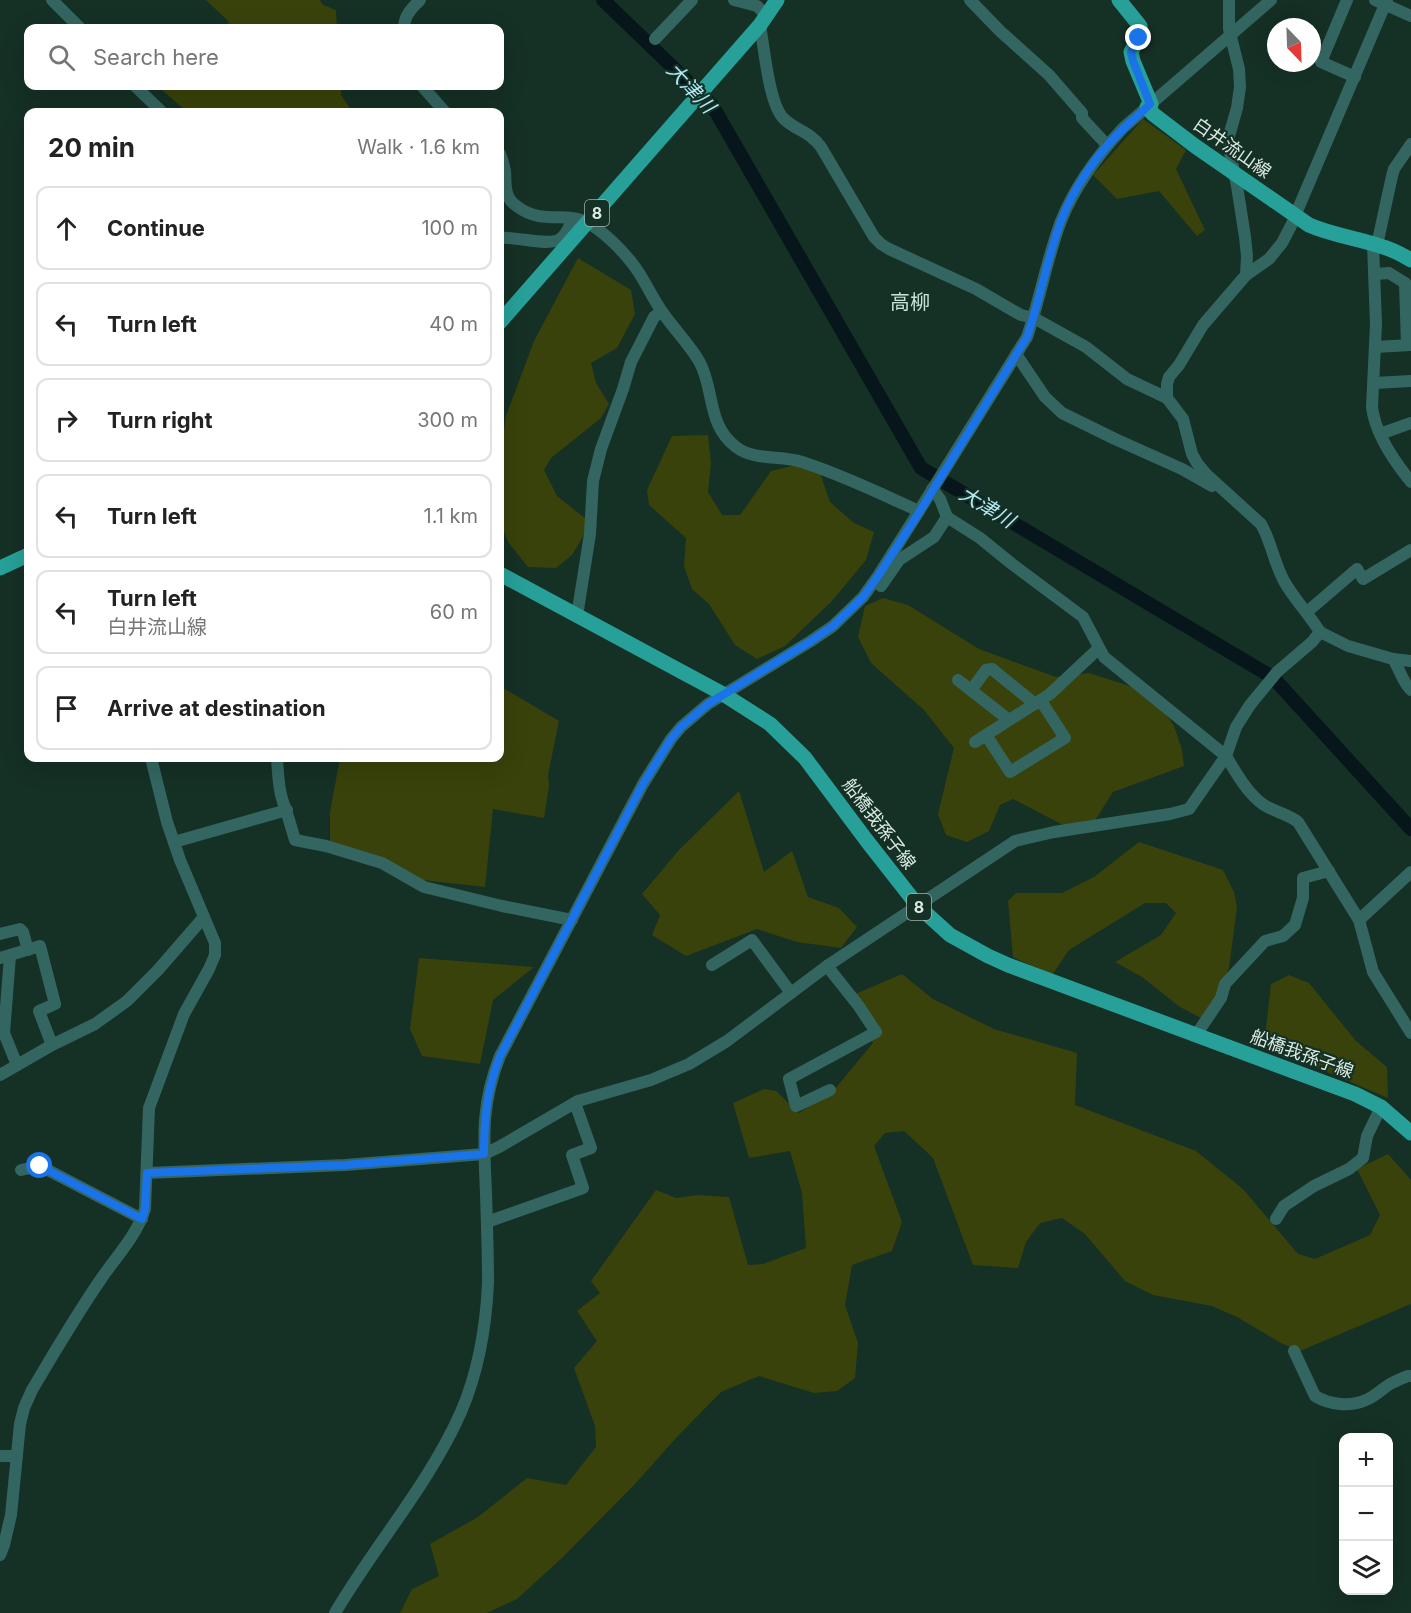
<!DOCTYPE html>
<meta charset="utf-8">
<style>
:root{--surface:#fff;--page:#f6f6f6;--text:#222;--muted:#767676;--line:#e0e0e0}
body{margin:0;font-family:Inter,"Noto Sans JP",sans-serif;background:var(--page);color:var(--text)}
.controls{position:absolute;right:18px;bottom:18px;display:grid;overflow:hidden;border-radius:12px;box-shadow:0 6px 24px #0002}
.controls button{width:54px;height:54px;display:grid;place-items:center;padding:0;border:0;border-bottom:2px solid var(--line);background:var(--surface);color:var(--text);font:30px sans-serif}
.compass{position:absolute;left:1267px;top:18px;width:54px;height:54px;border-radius:50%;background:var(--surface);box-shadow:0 6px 24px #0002;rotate:157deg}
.stop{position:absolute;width:18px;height:18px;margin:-14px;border:4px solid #1a73e8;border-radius:50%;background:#fff}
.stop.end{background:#1a73e8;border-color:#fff;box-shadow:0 2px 6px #0008}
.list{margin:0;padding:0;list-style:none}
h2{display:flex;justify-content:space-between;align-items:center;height:78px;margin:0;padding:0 24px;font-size:26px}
h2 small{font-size:20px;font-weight:400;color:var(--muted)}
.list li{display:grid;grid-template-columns:39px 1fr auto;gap:18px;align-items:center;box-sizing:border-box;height:84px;margin:0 12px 12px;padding:0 12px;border:2px solid var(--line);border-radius:12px}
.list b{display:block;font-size:22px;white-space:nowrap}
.list p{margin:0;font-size:20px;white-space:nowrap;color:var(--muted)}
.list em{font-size:20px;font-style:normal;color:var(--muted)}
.icon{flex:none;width:33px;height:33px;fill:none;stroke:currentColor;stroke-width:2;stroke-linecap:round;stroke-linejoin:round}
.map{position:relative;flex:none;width:1411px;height:1613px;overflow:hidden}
.search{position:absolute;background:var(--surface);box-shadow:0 6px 24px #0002;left:24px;top:24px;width:480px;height:66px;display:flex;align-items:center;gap:15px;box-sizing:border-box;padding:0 21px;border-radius:12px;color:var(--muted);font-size:22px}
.panel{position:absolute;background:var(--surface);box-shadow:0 6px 24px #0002;left:24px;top:108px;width:480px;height:654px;border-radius:12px}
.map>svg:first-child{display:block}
.green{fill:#39420a}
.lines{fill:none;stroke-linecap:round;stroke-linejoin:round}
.river{stroke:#06161a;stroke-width:14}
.minor{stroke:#346661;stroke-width:12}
.major{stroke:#26a098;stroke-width:15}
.route{stroke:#1a73e8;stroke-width:8}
.labels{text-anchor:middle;stroke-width:4.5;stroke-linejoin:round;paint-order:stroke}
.shield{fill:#153025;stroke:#a0b3aa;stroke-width:1.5}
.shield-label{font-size:16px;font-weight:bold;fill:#dbebe3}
.street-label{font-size:18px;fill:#dbebe3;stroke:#153025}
.water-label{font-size:20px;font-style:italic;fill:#b1eaf6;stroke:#153025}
.neighbourhood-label{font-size:20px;fill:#c5e5d5;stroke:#153025}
</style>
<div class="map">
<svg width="1411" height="1613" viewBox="0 0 1411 1613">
<rect width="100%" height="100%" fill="#153025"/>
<!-- green -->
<g class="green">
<path d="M 206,0 L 320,0 L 323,5 L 336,10 L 337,28 L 227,28 L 229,22 Z"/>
<path d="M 161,86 L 341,86 L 341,95 L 353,112 L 187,112 L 160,88 Z"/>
<path d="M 1143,119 L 1186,150 L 1176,169 L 1205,230 L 1197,236 L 1159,191 L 1117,199 L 1093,175 Z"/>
<path d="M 578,258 L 631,290 L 635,314 L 617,348 L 591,363 L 596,383 L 609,404 L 601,418 L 551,458 L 544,470 L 557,496 L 591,523 L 572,555 L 556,568 L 528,567 L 508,542 L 500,521 L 500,455 L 506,416 L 534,341 Z"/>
<path d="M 708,435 L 711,463 L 708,492 L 722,515 L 740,515 L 771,471 L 796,465 L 820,473 L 830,502 L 854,523 L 874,532 L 866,560 L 831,602 L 785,646 L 757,659 L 735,645 L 709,604 L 692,589 L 684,566 L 686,538 L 649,505 L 647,490 L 672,436 Z"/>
<path d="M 883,598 L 908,605 L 979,649 L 1056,677 L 1089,673 L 1142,690 L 1160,705 L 1174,726 L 1182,750 L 1184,766 L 1113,792 L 1094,822 L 1065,826 L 1013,799 L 1000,805 L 989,831 L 967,842 L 946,835 L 938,814 L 954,748 L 924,710 L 871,663 L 858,637 L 865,606 Z"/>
<path d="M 500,686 L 559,721 L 548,775 L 549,786 L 544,818 L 493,809 L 485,887 L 422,880 L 380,856 L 330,842 L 330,812 L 340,758 L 500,758 Z"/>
<path d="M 739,791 L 764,872 L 792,851 L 808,897 L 839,908 L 857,927 L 841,948 L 797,942 L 757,929 L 686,956 L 652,935 L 660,915 L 642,894 L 679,850 Z"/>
<path d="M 1139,842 L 1223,870 L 1234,892 L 1237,907 L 1229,968 L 1219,997 L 1203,1019 L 1180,1007 L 1142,977 L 1115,962 L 1161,935 L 1176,913 L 1166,903 L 1145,903 L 1069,950 L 1052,975 L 1013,957 L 1008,901 L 1016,893 L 1062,893 L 1094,877 Z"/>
<path d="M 419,958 L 534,967 L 493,1000 L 480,1064 L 422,1056 L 410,1029 Z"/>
<path d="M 902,974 L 933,999 L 994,1029 L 1077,1053 L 1075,1105 L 1196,1151 L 1243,1189 L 1298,1254 L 1315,1259 L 1370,1235 L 1380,1215 L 1357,1169 L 1388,1154 L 1411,1180 L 1411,1304 L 1300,1351 L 1281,1343 L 1237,1317 L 1212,1306 L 1153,1295 L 1125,1281 L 1085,1234 L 1062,1218 L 1040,1223 L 1026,1242 L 1018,1268 L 973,1265 L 933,1158 L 904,1131 L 885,1133 L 874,1146 L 902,1222 L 892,1251 L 852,1265 L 845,1305 L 858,1343 L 855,1378 L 837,1391 L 814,1393 L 759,1376 L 721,1392 L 677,1437 L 635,1484 L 563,1557 L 517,1599 L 487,1613 L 400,1613 L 412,1589 L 439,1576 L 430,1544 L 478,1517 L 527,1478 L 566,1485 L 596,1447 L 595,1426 L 574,1368 L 597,1341 L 577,1311 L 600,1293 L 591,1281 L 656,1190 L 676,1198 L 697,1195 L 729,1197 L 748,1265 L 763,1264 L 806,1248 L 802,1193 L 790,1151 L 749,1158 L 733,1103 L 764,1089 L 776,1091 L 799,1113 L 834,1090 L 873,1043 L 853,995 Z"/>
<path d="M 1289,975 L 1309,983 L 1356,1041 L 1387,1067 L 1388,1098 L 1264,1045 L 1271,984 Z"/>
</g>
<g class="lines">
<!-- river -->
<path class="river" d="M 603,0 L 712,105 L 921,468 L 1267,674 L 1278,683 L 1411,829"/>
<!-- minor -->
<g class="minor">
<path d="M 52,0 L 80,28"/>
<path d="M 734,0 L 757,6 L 767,16"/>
<path d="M 970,0 L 1000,31 L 1049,75 L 1082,113 L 1082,118 L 1107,145"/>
<path d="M 1347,0 L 1321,62 L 1355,77"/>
<path d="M 1375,0 L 1411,16"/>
<path d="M 404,28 C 404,16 411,9 420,0"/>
<path d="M 655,39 L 692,0"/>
<path d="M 135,86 L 162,112"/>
<path d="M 422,86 L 445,112"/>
<path d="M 500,154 C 502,159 504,165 505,171 C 506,180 504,189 509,198 C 511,202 515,205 518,207 C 542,225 566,211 588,223 C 603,231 622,250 632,263 C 645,279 651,297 663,313 C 674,329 689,344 699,361 C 715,389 706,424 736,447 C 754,461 781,455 802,462 C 843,475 881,494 919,511"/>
<path d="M 1295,216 L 1387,0"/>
<path d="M 500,238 C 515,236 549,247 560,239 C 567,235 569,226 573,219"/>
<path d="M 1373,244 L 1376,324 L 1372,407 C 1375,434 1394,461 1411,482"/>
<path d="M 1377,245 L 1392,176 L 1394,169 L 1411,144"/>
<path d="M 1375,274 L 1389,273 L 1405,283 L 1410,288"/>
<path d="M 1246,275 L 1269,259 L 1282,243 L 1296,216"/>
<path d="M 1405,283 L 1407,345"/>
<path d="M 1375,347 L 1411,345"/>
<path d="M 1016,354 L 1045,397 L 1062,413 L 1115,439 L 1182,469 L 1212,486"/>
<path d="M 1374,383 L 1411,381"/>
<path d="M 1167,398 L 1167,384 L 1169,377 L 1179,365 L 1203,325 L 1246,275 L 1247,256 L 1245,237 L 1237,186 L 1229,148 L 1229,136 L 1237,108 L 1240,87 L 1239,69 L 1229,29 L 1229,0"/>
<path d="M 1380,434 L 1411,423"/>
<path d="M 932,489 L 940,499 L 947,517 L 980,538 L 1012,564 L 1083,617 L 1104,657 L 1226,756 C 1236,773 1248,794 1264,805 C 1275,812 1288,814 1298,822 L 1359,920 L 1373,972 L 1411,1033"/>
<path d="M 881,586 L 899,560 L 934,537 L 947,517"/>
<path d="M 1307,612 L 1357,569 L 1363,579 L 1411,550"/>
<path d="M 577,616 L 590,534 L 593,481 L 601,449 L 623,389 L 631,362 L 654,317 L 661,312"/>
<path d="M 1320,632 L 1348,646 L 1393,659 C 1400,669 1402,682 1411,690"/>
<path d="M 1393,659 L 1411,661"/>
<path d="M 958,680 L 1009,720"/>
<path d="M 972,689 L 986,670 L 992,669 L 1035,704"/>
<path d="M 986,735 L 1010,772 L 1065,738 L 1041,701"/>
<path d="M 975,742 L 1050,694 L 1098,649"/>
<path d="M 277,758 C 278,772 278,788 283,802 C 288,815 291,827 295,840 L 326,846 L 382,863 L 424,887 L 502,906 L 572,920"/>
<path d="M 174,842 L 287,810"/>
<path d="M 1359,920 L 1411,872"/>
<path d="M 0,934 L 20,929 L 23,932 L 28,950"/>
<path d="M 10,956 L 4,1033 L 17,1065"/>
<path d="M 0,958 L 40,946 L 55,1004 L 39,1011 L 52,1045"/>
<path d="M 712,965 L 752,940 L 791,993"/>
<path d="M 827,966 L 858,1005 L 876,1032 L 789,1079 L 796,1106 L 830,1090"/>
<path d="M 1196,1035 L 1221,998 L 1225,984 L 1265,941 L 1283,936 L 1295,925 L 1303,898 L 1303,878 L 1329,871"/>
<path d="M 0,1075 L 52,1045 L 95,1024 L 127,1001 L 158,970 L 204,917"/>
<path d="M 21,1170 L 40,1166 L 142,1219"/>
<path d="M 147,1173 L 345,1165 L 484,1154 L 499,1147 L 578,1101 L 651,1080 L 689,1064 L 727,1041 L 827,966 L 1015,841 L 1054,832 L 1170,814 L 1189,809 L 1226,756 L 1236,727 L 1250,705 L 1277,672 L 1312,642 L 1320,632 C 1309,614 1294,599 1284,581 C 1274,563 1271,541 1261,524 L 1207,475 L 1197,463 L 1192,454 L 1183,419 L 1167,398 L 1127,379 L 1086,347 L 1034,318 L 1021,315 L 1012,310 L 976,289 L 889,249 L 881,244 L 874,237 L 821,147 C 809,131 797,131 784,119 C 769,105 764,47 760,25"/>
<path d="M 1276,1219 L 1284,1206 L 1314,1186 L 1349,1169 L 1363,1158 L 1367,1136 L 1381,1107"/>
<path d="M 487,1222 L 583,1188 L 572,1155 L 591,1148 L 575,1103"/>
<path d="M 1294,1351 L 1315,1396 C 1330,1405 1350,1407 1366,1400 C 1376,1396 1382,1389 1390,1384 C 1396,1381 1402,1378 1408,1376 L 1411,1376"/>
<path d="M 0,1456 L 17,1456"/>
<path d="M 0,1555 L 4,1545 L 11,1515 L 20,1424 L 24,1408 L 32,1390 C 54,1353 76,1315 101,1279 C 116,1257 137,1235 145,1209 L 149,1108 L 184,1014 L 209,969 L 215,955 L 215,943 L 180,860 L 167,822 L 151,758"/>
<path d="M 335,1613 C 375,1545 429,1484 461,1412 C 479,1370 486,1327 488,1283 C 488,1253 487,1223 486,1194 C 484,1142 480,1106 500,1056 L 643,784 L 671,739 L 681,727 L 708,704 L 811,641 L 833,626 L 863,597 L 878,576 L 919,511 L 1027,337 C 1040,299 1047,258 1061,221 C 1075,186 1098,155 1123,128 L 1271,0"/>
</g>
<!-- major -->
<g class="major">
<path d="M 1119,0 L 1140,26 L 1141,33 L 1131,52 L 1133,61 L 1151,104 L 1147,107 L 1153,114 L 1195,146 L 1309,225 C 1332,235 1356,238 1380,246 C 1391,249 1401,254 1411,260"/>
<path d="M 500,322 L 760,25 L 777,0"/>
<path d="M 0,568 L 28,555"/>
<path d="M 500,574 L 723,694 L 770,724 L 805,758 L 867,841 L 918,906 L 950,935 L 988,956 L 1008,965 L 1355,1094 L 1381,1107 L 1411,1133"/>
</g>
</g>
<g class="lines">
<!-- route -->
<path class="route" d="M 40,1166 L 142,1219 L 145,1209 L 147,1173 L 345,1165 L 484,1154 C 484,1118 487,1089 500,1056 L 643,784 L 671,739 L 681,727 L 708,704 L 811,641 L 833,626 L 863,597 L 878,576 L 920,511 L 1027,337 C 1040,299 1047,259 1061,221 C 1074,187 1097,154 1123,129 C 1132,120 1141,113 1150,104 L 1133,61 L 1131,52 L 1139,38"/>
</g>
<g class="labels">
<!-- shield labels -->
<g class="shield">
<rect x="585" y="200" width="24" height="26" rx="4.5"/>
<rect x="907" y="894" width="24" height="26" rx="4.5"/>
</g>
<g class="shield-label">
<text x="597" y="219">8</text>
<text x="919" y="913">8</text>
</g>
<!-- street labels -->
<g class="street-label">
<text transform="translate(1232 148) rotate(35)" y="6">白井流山線</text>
<text transform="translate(879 824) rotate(53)" y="6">船橋我孫子線</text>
<text transform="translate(1302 1054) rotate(20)" y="6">船橋我孫子線</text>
</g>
<!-- water labels -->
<g class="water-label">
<text transform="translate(691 88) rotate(47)" y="7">大津川</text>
<text transform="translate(987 507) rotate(31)" y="7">大津川</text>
</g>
<!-- neighbourhood labels -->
<g class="neighbourhood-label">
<text x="910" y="309">高柳</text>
</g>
</g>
</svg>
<div class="controls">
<button>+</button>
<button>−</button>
<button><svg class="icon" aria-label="layers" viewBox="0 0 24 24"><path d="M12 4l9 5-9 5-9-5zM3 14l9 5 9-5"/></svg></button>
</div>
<svg class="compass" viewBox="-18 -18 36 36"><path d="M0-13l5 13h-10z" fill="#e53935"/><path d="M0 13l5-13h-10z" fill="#767676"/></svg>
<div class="stop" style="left:40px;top:1166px"></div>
<div class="stop end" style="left:1139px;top:38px"></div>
<div class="search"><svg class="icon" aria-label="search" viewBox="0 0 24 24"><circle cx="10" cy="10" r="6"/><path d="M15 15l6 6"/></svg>Search here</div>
<section class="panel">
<h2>20 min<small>Walk · 1.6 km</small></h2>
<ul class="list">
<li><svg class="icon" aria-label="ahead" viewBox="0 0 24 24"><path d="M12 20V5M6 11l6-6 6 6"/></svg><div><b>Continue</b></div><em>100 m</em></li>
<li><svg class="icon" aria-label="left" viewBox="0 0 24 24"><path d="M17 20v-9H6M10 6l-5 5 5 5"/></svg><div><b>Turn left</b></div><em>40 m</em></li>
<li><svg class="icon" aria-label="right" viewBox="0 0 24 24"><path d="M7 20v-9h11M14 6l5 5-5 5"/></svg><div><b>Turn right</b></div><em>300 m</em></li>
<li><svg class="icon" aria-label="left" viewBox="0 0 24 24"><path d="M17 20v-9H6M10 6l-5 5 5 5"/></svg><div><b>Turn left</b></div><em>1.1 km</em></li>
<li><svg class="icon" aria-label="left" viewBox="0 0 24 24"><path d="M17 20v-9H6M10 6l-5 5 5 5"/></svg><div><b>Turn left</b><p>白井流山線</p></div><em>60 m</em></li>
<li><svg class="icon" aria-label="arrive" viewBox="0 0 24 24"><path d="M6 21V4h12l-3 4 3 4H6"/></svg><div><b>Arrive at destination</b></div></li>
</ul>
</section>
</div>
